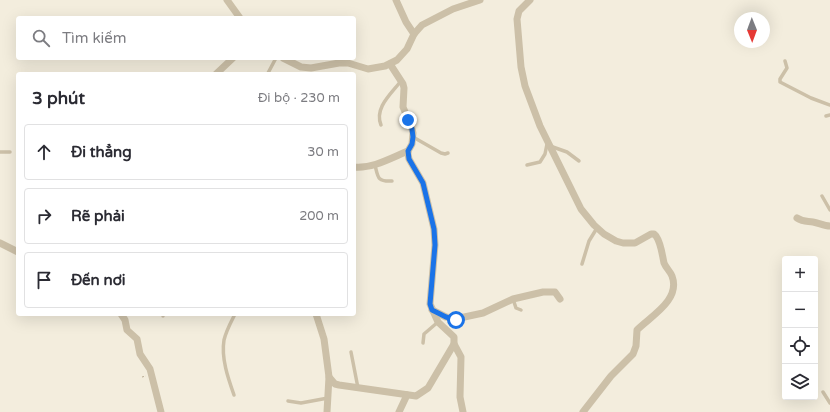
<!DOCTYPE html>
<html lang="vi">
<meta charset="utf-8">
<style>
:root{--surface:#fff;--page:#f2f2f3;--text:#2b2b33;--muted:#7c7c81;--line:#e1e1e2}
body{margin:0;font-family:"Varela Round",sans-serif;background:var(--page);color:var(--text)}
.controls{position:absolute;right:12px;bottom:12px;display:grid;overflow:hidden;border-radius:4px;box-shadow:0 4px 16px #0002}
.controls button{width:36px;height:36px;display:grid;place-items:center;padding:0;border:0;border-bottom:1px solid var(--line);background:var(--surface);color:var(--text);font:20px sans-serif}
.compass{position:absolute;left:734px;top:12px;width:36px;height:36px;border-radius:50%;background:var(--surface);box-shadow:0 4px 16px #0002;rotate:179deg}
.stop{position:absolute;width:12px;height:12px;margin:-9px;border:3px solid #1a73e8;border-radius:50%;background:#fff}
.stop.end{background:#1a73e8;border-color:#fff;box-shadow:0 1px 4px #0008}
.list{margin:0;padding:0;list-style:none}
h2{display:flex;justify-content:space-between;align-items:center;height:52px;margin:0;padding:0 16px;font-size:17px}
h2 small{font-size:13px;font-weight:400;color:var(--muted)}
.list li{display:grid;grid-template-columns:26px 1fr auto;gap:12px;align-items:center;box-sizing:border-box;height:56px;margin:0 8px 8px;padding:0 8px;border:1px solid var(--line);border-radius:4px}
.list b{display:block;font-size:15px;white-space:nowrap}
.list em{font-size:13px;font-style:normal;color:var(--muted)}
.icon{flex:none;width:22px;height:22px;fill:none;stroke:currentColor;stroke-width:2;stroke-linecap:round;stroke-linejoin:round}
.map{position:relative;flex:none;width:830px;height:412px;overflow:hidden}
.search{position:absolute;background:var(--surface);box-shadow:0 4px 16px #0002;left:16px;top:16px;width:340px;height:44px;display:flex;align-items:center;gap:10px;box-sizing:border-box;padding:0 14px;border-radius:4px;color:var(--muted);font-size:15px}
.panel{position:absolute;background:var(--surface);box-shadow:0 4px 16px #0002;left:16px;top:72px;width:340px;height:244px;border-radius:4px}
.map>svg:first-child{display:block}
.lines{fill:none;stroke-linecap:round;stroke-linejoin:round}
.path{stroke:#b8aa92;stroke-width:1;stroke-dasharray:2 2;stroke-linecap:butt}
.lane{stroke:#ccc0a8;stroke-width:3.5}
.street{stroke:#ccc0a8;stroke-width:7}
.route{stroke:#1a73e8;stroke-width:5}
</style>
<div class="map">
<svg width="830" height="412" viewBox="0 0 830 412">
<rect width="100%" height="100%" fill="#f3eddd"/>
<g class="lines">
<!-- path -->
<path class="path" d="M 142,377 L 146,376"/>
<!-- lane -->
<g class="lane">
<path d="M 785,61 L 787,68 L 780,79 L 780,82 L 811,98 L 830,105"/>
<path d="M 268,73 L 276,58"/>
<path d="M 826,116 L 830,115"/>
<path d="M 381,125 C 374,108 391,94 401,81"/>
<path d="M 413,137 L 441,153 L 445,154 L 448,153"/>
<path d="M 550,146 L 567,152 L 579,161"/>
<path d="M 0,152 L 10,152"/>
<path d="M 375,165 C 378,177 377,182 392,181"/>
<path d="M 527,165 L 540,162 L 545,154 L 547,144"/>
<path d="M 822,196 L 830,210"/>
<path d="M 582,264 L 589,241 L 597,228"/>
<path d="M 513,299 L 516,308 L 521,310"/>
<path d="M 163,314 L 163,316"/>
<path d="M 423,343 L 424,334 L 438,322"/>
<path d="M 351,352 L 358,388"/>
<path d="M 823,392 L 830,403"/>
<path d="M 234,395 C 228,378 221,358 224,340 C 226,331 231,322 235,314"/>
<path d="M 288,401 L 301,403 L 328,398"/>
</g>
<!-- street -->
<g class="street">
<path d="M 227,0 L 240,18"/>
<path d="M 396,0 L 406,22 L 414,34"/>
<path d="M 530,0 L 519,11 L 517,19 L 521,67 L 525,86 L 540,126 L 581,209 L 594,225 L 604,234 L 616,241 L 623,243 L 635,243 L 651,234 L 654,234 L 656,236 C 661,243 662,254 664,263 C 666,268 670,271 672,276 C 681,300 651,316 637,330 L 636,346 L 633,354 L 611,376 L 583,412"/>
<path d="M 283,58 L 301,67 L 311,68 L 339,63 L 348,63 L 368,69 L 385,66 L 397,60 L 407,49 L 414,34 L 422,25 L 453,9 L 480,0"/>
<path d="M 216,74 L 233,58"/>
<path d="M 354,167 C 372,169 391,158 408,151"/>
<path d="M 797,218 C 803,222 807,221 813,222 C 819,223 824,226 830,226"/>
<path d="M 0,243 L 18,252"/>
<path d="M 432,310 L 446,317 L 455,319 L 483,313 L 513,299 L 543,292 L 555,292 L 560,299"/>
<path d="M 121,314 L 125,320 L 127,330 L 137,339 L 140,354 L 150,369 L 161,412"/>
<path d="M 316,314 L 324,339 L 329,377 L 335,384 L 339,385 L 416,396 L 428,388 L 454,344 L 454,337 L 438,322 L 430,304 L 435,245 L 434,229 L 423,183 L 409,159 L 408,154 L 408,151 L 412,144 L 413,133 L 412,129 L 403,107 L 404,88 L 403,84 L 390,64"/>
<path d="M 454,344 L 461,357 L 460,397 L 463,412"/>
<path d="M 327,412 L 329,377"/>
<path d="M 399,412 L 407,395"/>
</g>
</g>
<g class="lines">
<!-- route -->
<path class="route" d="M 408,120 L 412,129 L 413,137 L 412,144 L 408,151 L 409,159 L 423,183 L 434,229 L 435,245 L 430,304 L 432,310 L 446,317 L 456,320"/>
</g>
</svg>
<div class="controls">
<button>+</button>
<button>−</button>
<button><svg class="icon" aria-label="locate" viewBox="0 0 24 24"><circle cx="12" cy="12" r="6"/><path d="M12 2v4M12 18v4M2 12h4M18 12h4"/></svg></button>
<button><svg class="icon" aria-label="layers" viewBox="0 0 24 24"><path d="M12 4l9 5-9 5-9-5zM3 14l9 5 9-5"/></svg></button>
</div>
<svg class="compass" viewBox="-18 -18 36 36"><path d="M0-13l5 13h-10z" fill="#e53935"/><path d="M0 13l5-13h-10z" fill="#7c7c81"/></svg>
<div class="stop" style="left:456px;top:320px"></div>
<div class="stop end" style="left:408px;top:120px"></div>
<div class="search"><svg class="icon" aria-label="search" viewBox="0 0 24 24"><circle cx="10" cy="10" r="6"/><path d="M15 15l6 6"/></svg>Tìm kiếm</div>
<section class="panel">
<h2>3 phút<small>Đi bộ · 230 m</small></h2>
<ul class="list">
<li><svg class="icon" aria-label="ahead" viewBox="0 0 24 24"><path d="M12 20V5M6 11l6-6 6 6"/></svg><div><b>Đi thẳng</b></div><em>30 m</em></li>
<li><svg class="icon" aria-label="right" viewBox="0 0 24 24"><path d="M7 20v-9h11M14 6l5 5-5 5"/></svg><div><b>Rẽ phải</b></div><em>200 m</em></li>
<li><svg class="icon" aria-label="arrive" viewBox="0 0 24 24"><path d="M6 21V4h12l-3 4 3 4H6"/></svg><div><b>Đến nơi</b></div></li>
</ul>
</section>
</div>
